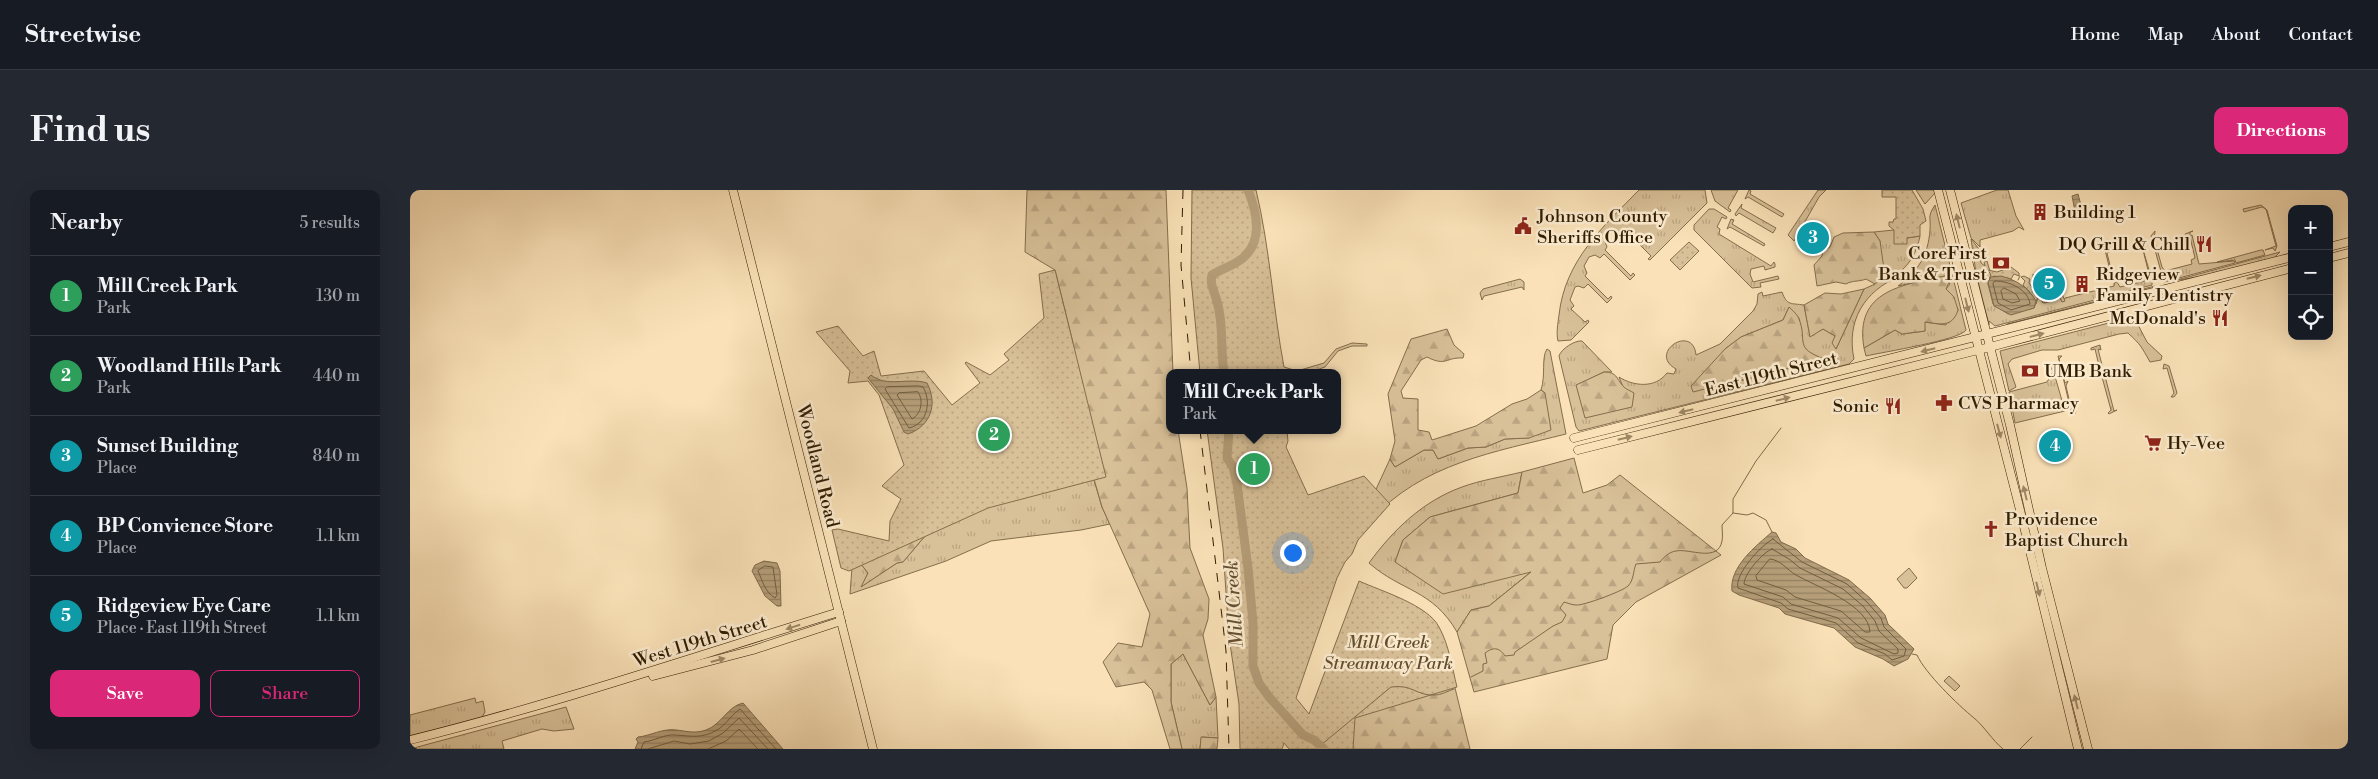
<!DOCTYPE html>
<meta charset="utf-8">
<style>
:root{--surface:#171b24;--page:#242831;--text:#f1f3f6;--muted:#9ea1a6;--line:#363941;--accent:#db2777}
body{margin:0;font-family:"Libre Bodoni",serif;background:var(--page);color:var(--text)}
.controls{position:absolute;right:15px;top:15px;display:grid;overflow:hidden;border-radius:10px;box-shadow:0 5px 20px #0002}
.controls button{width:45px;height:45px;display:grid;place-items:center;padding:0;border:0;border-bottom:1px solid var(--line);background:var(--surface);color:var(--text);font:25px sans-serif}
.you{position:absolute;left:882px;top:362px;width:18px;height:18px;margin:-12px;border:4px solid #fff;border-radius:50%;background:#1a73e8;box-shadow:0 0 0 8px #1a73e833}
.badge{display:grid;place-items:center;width:32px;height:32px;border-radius:50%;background:var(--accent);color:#fff;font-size:16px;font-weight:700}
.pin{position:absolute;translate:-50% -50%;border:2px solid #fff;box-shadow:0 1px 5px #0006}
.popup{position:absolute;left:756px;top:179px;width:175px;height:65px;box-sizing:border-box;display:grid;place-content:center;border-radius:10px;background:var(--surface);filter:drop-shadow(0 1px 4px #0005);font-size:16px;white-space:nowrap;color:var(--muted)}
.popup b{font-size:19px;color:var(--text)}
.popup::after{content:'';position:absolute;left:50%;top:100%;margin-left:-10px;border:10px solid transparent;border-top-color:var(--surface)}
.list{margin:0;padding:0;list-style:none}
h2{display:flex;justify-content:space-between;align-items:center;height:65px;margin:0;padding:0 20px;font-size:21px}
h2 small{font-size:16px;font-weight:400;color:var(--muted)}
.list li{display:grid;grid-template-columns:32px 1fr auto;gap:15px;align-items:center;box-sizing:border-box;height:80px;padding:0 20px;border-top:1px solid var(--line)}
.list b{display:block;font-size:19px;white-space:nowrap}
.list p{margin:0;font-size:16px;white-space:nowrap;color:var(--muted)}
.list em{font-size:16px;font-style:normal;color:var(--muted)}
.actions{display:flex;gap:10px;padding:15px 20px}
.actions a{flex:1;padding:11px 0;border:1px solid var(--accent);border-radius:10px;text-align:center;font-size:18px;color:var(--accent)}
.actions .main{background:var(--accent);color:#fff}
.icon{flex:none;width:28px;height:28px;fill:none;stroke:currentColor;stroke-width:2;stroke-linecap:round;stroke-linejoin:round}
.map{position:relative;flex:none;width:1938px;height:559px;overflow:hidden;border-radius:10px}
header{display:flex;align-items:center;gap:30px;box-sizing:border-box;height:70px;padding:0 25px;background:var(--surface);border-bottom:1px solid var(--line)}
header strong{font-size:24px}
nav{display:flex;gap:28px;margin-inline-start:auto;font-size:18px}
.intro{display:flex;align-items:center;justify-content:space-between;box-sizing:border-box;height:120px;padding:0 30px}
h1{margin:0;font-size:35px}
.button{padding:12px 22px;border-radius:10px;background:var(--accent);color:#fff;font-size:18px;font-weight:700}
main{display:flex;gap:30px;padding:0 30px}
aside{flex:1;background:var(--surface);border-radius:10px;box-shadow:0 5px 20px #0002}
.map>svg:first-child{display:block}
.grass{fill:url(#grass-tufts);stroke:#846e4c;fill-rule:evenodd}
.forest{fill:url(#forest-firs);stroke:#846e4c}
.park{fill:url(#park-dots);stroke:#846e4c}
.pitch{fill:#d8c098;stroke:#846e4c}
.water{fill:url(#water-rules);stroke:#806a49}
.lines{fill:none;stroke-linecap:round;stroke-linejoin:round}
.shore{stroke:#725d3c;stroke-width:1}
.stream{stroke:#806a49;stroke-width:1}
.river{stroke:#b59e79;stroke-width:9}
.major-casing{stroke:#301c00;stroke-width:9}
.major{stroke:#fae1b7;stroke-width:8}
.rail{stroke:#301c00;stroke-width:1;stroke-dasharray:9 9;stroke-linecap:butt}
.oneway{fill:#9f8865}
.labels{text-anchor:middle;stroke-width:5;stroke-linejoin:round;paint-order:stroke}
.poi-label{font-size:18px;fill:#301c00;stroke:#fcecd0;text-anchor:start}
.street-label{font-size:18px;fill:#301c00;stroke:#fcecd0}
.park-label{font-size:18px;font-style:italic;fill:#624d2e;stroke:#fcecd0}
.water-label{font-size:19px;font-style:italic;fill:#655030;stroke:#fcecd0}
</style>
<header>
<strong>Streetwise</strong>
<nav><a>Home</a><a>Map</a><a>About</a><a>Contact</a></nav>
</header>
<div class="intro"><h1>Find us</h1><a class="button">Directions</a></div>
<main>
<aside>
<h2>Nearby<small>5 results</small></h2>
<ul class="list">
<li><span class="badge" style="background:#2e9e5b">1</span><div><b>Mill Creek Park</b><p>Park</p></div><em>130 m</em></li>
<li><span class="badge" style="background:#2e9e5b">2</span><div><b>Woodland Hills Park</b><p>Park</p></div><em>440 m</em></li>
<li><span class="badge" style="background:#0f9aa8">3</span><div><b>Sunset Building</b><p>Place</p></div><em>840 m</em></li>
<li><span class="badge" style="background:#0f9aa8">4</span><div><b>BP Convience Store</b><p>Place</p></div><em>1.1 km</em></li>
<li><span class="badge" style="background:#0f9aa8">5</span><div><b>Ridgeview Eye Care</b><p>Place · East 119th Street</p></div><em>1.1 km</em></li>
</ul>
<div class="actions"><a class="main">Save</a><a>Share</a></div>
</aside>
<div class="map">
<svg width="1938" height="559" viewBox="0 0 1938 559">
<defs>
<pattern id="grass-tufts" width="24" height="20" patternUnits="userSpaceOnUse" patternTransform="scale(1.25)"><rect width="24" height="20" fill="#d8c098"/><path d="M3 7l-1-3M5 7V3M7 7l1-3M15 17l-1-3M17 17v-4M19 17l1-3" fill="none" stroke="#baa481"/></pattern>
<pattern id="forest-firs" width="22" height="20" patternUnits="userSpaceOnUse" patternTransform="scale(1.25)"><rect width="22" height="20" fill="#d8c098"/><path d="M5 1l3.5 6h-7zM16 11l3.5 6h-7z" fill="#baa481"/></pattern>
<pattern id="park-dots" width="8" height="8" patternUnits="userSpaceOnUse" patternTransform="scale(1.25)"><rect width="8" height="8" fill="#d8c098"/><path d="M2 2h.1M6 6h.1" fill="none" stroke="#baa481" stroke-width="1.8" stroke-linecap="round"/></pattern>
<pattern id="water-rules" width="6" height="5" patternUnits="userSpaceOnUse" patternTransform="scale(1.25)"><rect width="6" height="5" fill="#b59e79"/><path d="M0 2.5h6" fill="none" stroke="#948061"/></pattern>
</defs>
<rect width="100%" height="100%" fill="#fae1b7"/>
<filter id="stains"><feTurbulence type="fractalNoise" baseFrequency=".004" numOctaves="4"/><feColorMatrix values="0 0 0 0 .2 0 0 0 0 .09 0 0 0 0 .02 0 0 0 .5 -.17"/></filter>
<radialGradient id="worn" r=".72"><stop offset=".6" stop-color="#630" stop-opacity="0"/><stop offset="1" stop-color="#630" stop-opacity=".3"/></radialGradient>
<!-- grass -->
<g class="grass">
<path d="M 1229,0 L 1295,0 L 1297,13 L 1240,70 L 1238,69 L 1241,66 L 1215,40 L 1211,43 L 1202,41 L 1194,49 L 1197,57 L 1195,60 L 1221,86 L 1223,83 L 1225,85 L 1220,90 L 1194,64 L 1190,68 L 1185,65 L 1179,67 L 1174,76 L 1177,83 L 1175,86 L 1198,109 L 1201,106 L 1202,108 L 1197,113 L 1178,94 L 1174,98 L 1168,96 L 1165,97 L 1160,110 L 1164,116 L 1161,119 L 1175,132 L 1178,130 L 1179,132 L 1161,150 L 1148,151 C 1146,143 1148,133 1149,125 C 1155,70 1193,37 1229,0 Z"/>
<path d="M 1301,0 L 1328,0 L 1318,18 L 1321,20 L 1320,22 L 1305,11 Z"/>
<path d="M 1339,0 L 1341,1 L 1340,4 L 1374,24 L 1372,27 L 1338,7 L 1335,9 Z"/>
<path d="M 1408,0 L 1416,0 L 1409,7 L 1384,51 L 1378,45 Z"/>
<path d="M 1506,0 L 1524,0 L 1525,3 L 1515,14 Z"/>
<path d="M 1587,0 L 1598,0 L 1606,26 L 1614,40 L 1609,37 L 1603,41 L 1570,50 L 1570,57 L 1561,48 L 1551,13 Z"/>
<path d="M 1332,14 L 1331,18 L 1366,38 L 1363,43 L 1329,23 L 1326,26 L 1325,24 Z"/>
<path d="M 1525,15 L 1556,140 C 1550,150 1473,162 1456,166 L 1454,158 L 1485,140 L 1492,144 L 1515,141 L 1514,132 L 1536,135 L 1544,107 L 1536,99 L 1540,94 L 1535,86 L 1488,96 C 1508,81 1518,66 1520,40 C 1521,27 1517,27 1525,15 Z"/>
<path d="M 1299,19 L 1304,19 L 1317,27 L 1316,29 L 1312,27 L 1307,37 L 1310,39 L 1309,44 L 1361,76 L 1364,72 L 1365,74 L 1365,77 L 1355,80 L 1354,76 L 1341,79 L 1340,84 L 1343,92 L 1368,86 L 1369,89 L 1350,93 L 1351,97 L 1342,98 L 1284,40 L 1284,35 Z"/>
<path d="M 1321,29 L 1324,30 L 1322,34 L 1355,54 L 1354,56 L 1320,37 L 1317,39 Z"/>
<path d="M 1484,40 L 1497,48 L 1510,46 C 1507,61 1502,71 1490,82 L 1490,86 C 1454,101 1436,131 1444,169 L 1439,174 L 1169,241 L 1166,237 L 1149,166 C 1151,159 1165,150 1172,151 L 1202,182 L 1194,182 L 1167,195 L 1176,228 L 1213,197 L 1209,187 C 1223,196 1245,199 1257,183 L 1264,184 L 1266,179 C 1237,163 1283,133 1286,165 L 1310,154 L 1343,121 L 1347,114 L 1348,104 L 1352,102 L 1353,106 L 1372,102 C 1377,116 1381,113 1394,115 L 1400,146 L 1413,139 L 1425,146 L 1426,159 L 1454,99 L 1465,94 L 1470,51 L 1464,42 ZM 1379,117 L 1389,128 L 1393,156 L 1400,163 L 1413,169 L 1344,188 L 1283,201 L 1315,159 L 1331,147 L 1373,130 Z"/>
<path d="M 1745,41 L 1744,52 L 1745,52 L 1752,77 L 1755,81 L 1782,74 L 1781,70 L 1785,68 L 1780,47 L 1776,48 L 1775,44 L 1783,41 L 1780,42 L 1780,46 L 1782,45 L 1789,74 L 1824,71 L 1825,73 L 1754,92 L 1741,46 Z"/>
<path d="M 1561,49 L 1569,59 L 1571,73 L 1575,76 L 1574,72 L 1577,71 L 1581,85 L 1578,94 L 1583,114 L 1598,124 L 1624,118 L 1628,108 L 1632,108 L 1632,112 L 1635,113 L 1650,108 L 1653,112 L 1655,108 L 1704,96 L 1704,93 L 1707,92 L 1710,97 L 1735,91 L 1735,86 L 1739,84 L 1732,56 L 1742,90 L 1742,95 L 1585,136 L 1579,131 L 1579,135 L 1567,92 L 1578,131 L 1566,83 Z"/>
<path d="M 1698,50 L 1701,61 L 1697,63 L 1701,79 L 1695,79 L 1699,76 L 1694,56 L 1689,56 L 1689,52 Z"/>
<path d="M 1851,60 L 1853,60 L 1855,65 L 1826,73 L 1825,70 L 1807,72 Z"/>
<path d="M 1870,62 L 1864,68 L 1804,84 L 1763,91 Z"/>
<path d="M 1110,89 L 1114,92 L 1114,100 L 1112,97 L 1074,106 L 1072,110 L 1070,103 L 1073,99 Z"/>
<path d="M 1745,96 L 1743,99 L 1720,105 L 1717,104 L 1717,106 L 1687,114 L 1686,112 L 1684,115 L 1651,121 L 1597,136 L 1597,134 Z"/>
<path d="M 1722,127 L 1726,131 L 1737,152 L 1752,166 L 1751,170 L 1740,172 C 1731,156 1731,155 1718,143 L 1709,144 L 1648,160 L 1632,160 L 1602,169 L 1598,174 L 1606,197 L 1599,201 L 1590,161 Z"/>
<path d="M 1690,155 L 1691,160 L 1688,159 L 1693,179 L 1697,180 L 1695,186 L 1704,221 L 1707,220 L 1699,224 L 1698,223 L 1701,220 L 1692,187 L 1688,188 L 1691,184 L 1685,159 L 1681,160 L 1681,158 Z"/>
<path d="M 1137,159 L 1140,161 L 1156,244 C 1085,262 1012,273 960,331 C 949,344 940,361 931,375 L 980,269 L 985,277 L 1014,260 L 1023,260 L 1028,269 L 1058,258 L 1076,257 L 1095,249 L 1119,248 L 1135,203 L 1131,200 C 1136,185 1131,168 1137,159 Z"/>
<path d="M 1648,166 L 1652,166 L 1649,169 L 1655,193 L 1658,191 L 1656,196 L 1662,222 L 1666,221 L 1665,224 L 1661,221 Z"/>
<path d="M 1754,174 L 1759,176 L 1767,203 L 1764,207 L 1761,207 L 1764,203 L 1757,178 L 1753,179 Z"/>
<path d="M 1642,176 L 1655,221 L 1605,233 L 1599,202 L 1637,192 L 1643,182 L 1642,179 L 1638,178 Z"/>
<path d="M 681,280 L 692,317 L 700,334 L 671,340 L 581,351 L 536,371 L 440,404 L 443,364 L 458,383 L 452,396 L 487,373 L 493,372 L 515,346 L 528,319 Z"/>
<path d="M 1112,282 L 1108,303 L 1020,327 L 993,350 L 985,372 L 1122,381 L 1079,416 L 1061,420 L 1047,442 C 1022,399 992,402 959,373 C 983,340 1013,311 1052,297 C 1071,290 1092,287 1112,282 Z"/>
<path d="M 773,464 L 800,515 L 806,507 L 808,548 L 792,547 L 790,559 L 772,559 L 761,512 L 761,474 Z"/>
<path d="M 65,508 L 66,513 L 73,511 L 75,522 L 71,529 L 0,546 L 0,525 Z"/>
<path d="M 156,517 L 164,539 L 144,541 L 132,539 L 92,551 L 94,559 L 0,559 Z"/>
</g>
<!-- forest -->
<g class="forest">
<path d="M 617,0 L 756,0 L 763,183 L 760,183 L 760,240 L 768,240 L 777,298 L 780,358 L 799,409 L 798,429 L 793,445 L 806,507 L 800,515 L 773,464 L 761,474 L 761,512 L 772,559 L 760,559 L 742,500 L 734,492 L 706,497 L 693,472 L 708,453 L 732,457 L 740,424 L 692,317 L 676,261 L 515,346 L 493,372 L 487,373 L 451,397 L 458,383 L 443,364 L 480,356 L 663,153 L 645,80 L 615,62 Z"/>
<path d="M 1464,42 L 1470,51 L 1475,86 L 1465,94 L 1456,89 C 1449,92 1443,90 1436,94 L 1426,92 L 1407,96 L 1404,75 L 1412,66 L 1413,61 L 1420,57 L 1424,47 L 1433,43 Z"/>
<path d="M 1535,86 L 1541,88 L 1536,99 L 1544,107 L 1548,120 C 1542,138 1531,134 1515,132 L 1515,141 L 1492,144 L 1485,140 L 1454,158 C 1444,100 1493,95 1535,86 Z"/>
<path d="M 1454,99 L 1426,159 L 1422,153 L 1425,146 L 1413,139 L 1400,147 L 1394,115 L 1415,103 L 1431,104 Z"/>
<path d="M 1379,117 C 1382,120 1388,125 1389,129 C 1398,152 1383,157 1414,169 L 1283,202 L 1281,196 L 1315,159 L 1331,147 L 1373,130 Z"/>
<path d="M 1037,139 L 1044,155 L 1054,164 L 1053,168 C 1035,167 1037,177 1017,167 L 1011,170 L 991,201 L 993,208 L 1008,209 L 1008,240 L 1019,242 L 1022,250 L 1066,236 L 1102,214 L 1117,209 L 1131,200 L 1135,203 L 1141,240 L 1119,248 L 1095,249 L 1076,257 L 1058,258 L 1028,269 L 1023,260 L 1014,260 L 985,277 L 980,269 L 985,251 L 978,204 L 1001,149 Z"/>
<path d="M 1194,182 C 1207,182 1206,188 1213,196 C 1215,199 1221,201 1224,203 L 1222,217 L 1175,228 L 1166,195 Z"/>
<path d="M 1164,268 L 1173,303 L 1197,295 L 1210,285 L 1311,365 L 1226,412 L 1203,435 L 1197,469 L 1064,502 L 1047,442 L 1061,420 L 1079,416 L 1121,382 L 1033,404 L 985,372 L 993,350 L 1020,327 L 1108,303 L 1112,282 Z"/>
<path d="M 1032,445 L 1060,559 L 908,559 Z"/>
<path d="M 791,547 L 808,548 L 807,559 L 790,559 Z"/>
</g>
<!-- park -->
<g class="park">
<path d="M 782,0 L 846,0 C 860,58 863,119 874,177 L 887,181 L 914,173 L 926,159 L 942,153 L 957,154 L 957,156 L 942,156 L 928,161 L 915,177 L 898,183 L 790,183 L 781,88 Z"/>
<path d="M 1472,0 L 1502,0 L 1513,19 L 1516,31 L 1510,35 L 1510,46 L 1497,48 L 1497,54 L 1484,54 L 1484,40 L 1479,36 L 1479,32 L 1483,32 L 1484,29 L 1486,29 L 1486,7 L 1472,7 Z"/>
<path d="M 1851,15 L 1857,20 L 1867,56 L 1865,61 L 1863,58 L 1855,60 L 1866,56 L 1856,19 L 1852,17 L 1834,22 L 1833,19 Z"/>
<path d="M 1279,52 L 1289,61 L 1270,80 L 1260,70 Z"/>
<path d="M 1601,77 L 1609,83 L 1609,86 L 1604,84 L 1601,89 L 1584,86 L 1579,89 L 1581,85 L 1578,80 L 1587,82 Z"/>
<path d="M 645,80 L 696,287 L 578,318 L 439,381 L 431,378 L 422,340 L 428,339 L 479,351 L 480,331 L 491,309 L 472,296 L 494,275 L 469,205 L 458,191 L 438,193 L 440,181 L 406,142 L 428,136 L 453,166 L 464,161 L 471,186 L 514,181 L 542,215 L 570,193 L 555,173 L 556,172 L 580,185 L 599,170 L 594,164 L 634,128 L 629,84 Z"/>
<path d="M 1623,84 L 1626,87 L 1623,90 L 1628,107 L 1633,106 L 1634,111 L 1649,108 L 1649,105 L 1652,104 L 1655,111 L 1652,112 L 1650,108 L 1633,113 L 1631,108 L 1627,109 L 1626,114 L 1619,101 L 1613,95 L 1615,91 L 1611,87 L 1614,86 L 1620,89 L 1619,93 L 1624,100 Z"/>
<path d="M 797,240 L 877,240 L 878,251 L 876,257 L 898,305 L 954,286 L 980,314 L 948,350 L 942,364 L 935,372 L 927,388 L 886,508 L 899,524 L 949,391 C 971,401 1018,415 1029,437 C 1039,455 1042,477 1047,497 L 945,528 L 943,559 L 879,559 L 874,553 L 872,559 L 830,559 L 829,514 L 819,447 L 813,358 Z"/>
</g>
<!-- pitch -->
<g class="pitch">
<path d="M 1499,378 L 1507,388 L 1497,398 L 1494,398 L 1487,389 Z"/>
<path d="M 1539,486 L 1550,496 L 1545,501 L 1534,491 Z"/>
</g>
<!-- water -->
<g class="water">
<path d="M 1668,4 L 1672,19 L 1665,21 L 1662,6 Z"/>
<path d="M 1591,86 C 1606,90 1618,97 1626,111 L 1624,118 L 1601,125 L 1584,116 L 1578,92 L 1581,87 Z"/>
<path d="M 461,185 C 477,198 498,187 517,193 C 528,214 521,236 498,244 L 494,242 L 483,219 L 458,188 Z"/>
<path d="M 1362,342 L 1366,343 L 1371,352 L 1386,359 L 1395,368 L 1439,390 L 1460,408 L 1475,425 L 1478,434 L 1504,459 L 1498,469 L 1484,476 L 1473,469 L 1445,457 L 1424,438 L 1375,424 L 1369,418 L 1329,405 L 1322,401 C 1319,377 1346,356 1362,342 Z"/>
<path d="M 354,371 L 367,373 L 370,381 L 371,416 L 367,416 L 355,406 L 342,381 L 345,375 Z"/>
<path d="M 333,513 L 373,559 L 225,559 L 228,552 L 226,549 L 228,547 C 240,546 253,538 266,540 C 276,541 285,544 296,540 C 311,535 318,516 333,513 Z"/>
</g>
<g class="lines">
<!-- shore -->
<g class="shore">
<path d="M 1585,91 C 1599,91 1618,99 1620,114 L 1601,120 L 1588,113 L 1583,94 Z"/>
<path d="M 1594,98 L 1606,104 L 1610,111 L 1602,113 L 1593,109 L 1591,101 Z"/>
<path d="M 509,196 L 513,197 C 522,212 517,234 499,238 L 475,199 L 477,197 Z"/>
<path d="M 508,202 C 514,211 511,224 502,229 L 487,205 L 489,203 Z"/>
<path d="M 1363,349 L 1392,372 L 1437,394 L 1457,412 L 1471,428 L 1474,437 L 1496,459 L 1494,466 L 1482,470 L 1475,464 L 1448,453 L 1426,433 L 1378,419 L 1371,413 L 1328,398 C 1324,385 1351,355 1363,349 Z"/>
<path d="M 1362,359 L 1379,369 L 1390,378 L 1433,399 L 1453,416 L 1465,431 L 1469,441 L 1488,459 L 1488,463 L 1484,464 L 1451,448 L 1428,428 L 1381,414 L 1373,407 L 1334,394 C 1334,384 1353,362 1362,359 Z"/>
<path d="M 1360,369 C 1371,370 1377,380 1386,385 C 1405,396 1459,415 1460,442 L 1455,442 L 1431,421 L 1385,407 L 1376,400 L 1347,390 L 1346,386 Z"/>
<path d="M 355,376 L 363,377 L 367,405 L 365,408 C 355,402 353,392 348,381 Z"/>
<path d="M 231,559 L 234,552 C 244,551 255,544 265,545 C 281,546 292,549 307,540 C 316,535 321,525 330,519 L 366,559"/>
<path d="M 238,559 L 264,551 L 280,554 L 299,551 L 313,543 L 329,528 L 358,559"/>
<path d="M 298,559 L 316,551 L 329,539 L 348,559"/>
</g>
<!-- stream -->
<g class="stream">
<path d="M 1608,90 L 1610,86"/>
<path d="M 1323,323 L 1337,325 L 1343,323 L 1356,330 L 1362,342"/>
<path d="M 1502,464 L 1507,465 C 1515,483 1548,515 1564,528 C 1574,536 1582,550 1593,559"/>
<path d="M 1061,487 L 1073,481 L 1073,474 L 1077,473 L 1075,463 C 1083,457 1089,457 1095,466 L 1104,465 L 1105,462 L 1143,436 L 1152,432 L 1156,425 L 1150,418 L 1154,412 C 1158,413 1162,415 1166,415 C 1173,416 1213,401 1218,396 C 1224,390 1223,381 1226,374 L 1250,372 C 1254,367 1259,362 1266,361 C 1279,358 1308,373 1312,351 C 1313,346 1312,340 1312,335 L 1323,323 L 1323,309 L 1346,271 L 1371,238"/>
<path d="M 911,555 L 981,497 C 1003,494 1006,506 1025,505 C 1031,505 1038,501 1044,499"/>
<path d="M 1610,559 L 1622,547"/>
</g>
<!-- river -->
<g class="river">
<path d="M 814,183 C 810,158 814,132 806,108 C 803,98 800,95 802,85 C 812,78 827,75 835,66 C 853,49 846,20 838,0"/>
<path d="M 819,240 L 817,268 L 823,277 L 827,294 L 838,378 L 843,433 L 843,476 L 849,493 L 859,507 L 893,545 L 904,550 L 914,559"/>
</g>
<!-- major casing -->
<g class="major-casing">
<g id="major">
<path d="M 323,0 L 463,559"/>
<path d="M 1528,0 L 1609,316 L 1668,559"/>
<path d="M 1540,0 L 1600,235 L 1632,378 L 1678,559"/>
<path d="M 1919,57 L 1938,52"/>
<path d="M 1919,68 L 1938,63"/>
<path d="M 1164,248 L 1882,67"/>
<path d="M 1168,260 L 1580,157 L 1882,78"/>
<path d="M 243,486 L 343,460 L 431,431"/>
<path d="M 0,550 C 145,514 286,466 429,422"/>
</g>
</g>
<!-- major -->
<use href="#major" class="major"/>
<!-- rail -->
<g class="rail">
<path d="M 773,0 L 771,75 L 781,183"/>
<path d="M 790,240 L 816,461 L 819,559"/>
</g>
</g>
<!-- one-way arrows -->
<defs><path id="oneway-solid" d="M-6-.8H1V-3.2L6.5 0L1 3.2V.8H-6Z" transform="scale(1.25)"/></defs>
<g class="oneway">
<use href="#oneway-solid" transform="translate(1548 31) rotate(-104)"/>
<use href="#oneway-solid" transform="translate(1844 87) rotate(-14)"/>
<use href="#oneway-solid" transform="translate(1557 115) rotate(76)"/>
<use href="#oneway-solid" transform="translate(1627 145) rotate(-15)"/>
<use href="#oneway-solid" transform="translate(1518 160) rotate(166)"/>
<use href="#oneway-solid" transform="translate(1373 209) rotate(-14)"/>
<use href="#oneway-solid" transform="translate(1276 221) rotate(166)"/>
<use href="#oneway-solid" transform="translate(1589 241) rotate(75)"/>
<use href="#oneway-solid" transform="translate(1215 248) rotate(-14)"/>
<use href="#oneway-solid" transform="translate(1615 303) rotate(-104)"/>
<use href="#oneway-solid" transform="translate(1628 399) rotate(76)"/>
<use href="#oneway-solid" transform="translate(383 437) rotate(162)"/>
<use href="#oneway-solid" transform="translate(308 470) rotate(-15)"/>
<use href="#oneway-solid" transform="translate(1666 512) rotate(-104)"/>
</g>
<!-- icons -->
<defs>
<g id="building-bare" transform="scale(1.35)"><path d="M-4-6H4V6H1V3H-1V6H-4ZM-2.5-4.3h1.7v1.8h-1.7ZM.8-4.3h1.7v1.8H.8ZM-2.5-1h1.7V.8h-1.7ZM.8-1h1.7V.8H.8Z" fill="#8f2418" stroke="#fcecd0" stroke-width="2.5" paint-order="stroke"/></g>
<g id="civic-bare" transform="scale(1.35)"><path d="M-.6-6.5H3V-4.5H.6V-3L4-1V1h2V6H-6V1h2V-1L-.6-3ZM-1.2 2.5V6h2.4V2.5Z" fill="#8f2418" stroke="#fcecd0" stroke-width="2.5" paint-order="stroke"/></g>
<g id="restaurant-bare" transform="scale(1.35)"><path d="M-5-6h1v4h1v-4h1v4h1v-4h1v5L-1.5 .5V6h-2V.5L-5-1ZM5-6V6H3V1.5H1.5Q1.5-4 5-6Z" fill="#8f2418" stroke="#fcecd0" stroke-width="2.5" paint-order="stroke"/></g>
<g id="bank-bare" transform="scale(1.35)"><path d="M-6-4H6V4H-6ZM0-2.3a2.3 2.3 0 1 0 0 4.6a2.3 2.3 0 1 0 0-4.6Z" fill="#8f2418" stroke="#fcecd0" stroke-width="2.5" paint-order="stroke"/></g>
<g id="pharmacy-bare" transform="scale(1.35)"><path d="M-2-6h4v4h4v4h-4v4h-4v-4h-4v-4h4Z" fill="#8f2418" stroke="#fcecd0" stroke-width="2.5" paint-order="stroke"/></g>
<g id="supermarket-bare" transform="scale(1.35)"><path d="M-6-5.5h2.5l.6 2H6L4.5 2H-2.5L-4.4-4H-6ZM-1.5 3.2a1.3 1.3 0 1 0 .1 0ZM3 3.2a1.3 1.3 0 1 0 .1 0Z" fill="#8f2418" stroke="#fcecd0" stroke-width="2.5" paint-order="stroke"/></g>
<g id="church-bare" transform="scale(1.35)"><path d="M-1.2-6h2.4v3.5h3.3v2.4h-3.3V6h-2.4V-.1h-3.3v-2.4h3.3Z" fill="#8f2418" stroke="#fcecd0" stroke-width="2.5" paint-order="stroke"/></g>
</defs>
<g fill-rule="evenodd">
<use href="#building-bare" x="1630" y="22"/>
<use href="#civic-bare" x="1113" y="36"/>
<use href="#restaurant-bare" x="1794" y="54"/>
<use href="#bank-bare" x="1591" y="73"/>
<use href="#building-bare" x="1672" y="94"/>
<use href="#restaurant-bare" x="1810" y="128"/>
<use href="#bank-bare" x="1620" y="181"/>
<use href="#pharmacy-bare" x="1534" y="213"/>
<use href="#restaurant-bare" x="1483" y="216"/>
<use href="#supermarket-bare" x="1743" y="253"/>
<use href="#church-bare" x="1581" y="339"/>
</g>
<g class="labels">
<!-- poi labels -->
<g class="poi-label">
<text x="1644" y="28">Building 1</text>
<text x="1127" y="32">Johnson County<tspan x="1127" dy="21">Sheriffs Office</tspan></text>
<text x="1780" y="60" text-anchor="end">DQ Grill &amp; Chill</text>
<text x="1577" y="69" text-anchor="end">CoreFirst<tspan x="1577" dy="21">Bank &amp; Trust</tspan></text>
<text x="1686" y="90">Ridgeview<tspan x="1686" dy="21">Family Dentistry</tspan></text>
<text x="1796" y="134" text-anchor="end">McDonald's</text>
<text x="1634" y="187">UMB Bank</text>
<text x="1548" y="219">CVS Pharmacy</text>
<text x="1469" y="222" text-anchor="end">Sonic</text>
<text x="1757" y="259">Hy-Vee</text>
<text x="1595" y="335">Providence<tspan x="1595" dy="21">Baptist Church</tspan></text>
</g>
<!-- street labels -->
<g class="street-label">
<text transform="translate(1361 184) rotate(-14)" y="6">East 119th Street</text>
<text transform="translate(408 276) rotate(76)" y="6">Woodland Road</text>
<text transform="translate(290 451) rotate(-17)" y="6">West 119th Street</text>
</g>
<!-- park labels -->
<g class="park-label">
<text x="978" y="458">Mill Creek<tspan x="978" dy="21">Streamway Park</tspan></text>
</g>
<!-- water labels -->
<g class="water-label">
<text transform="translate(823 414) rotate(-94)" y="7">Mill Creek</text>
</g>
</g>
<rect width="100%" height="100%" filter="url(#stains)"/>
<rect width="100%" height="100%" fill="url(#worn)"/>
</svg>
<div class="controls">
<button>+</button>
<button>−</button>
<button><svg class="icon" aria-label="locate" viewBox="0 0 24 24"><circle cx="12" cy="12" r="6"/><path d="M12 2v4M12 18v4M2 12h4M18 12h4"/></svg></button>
</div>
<div class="you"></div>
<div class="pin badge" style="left:844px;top:279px;background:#2e9e5b">1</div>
<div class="popup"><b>Mill Creek Park</b>Park</div>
<div class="pin badge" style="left:584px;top:245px;background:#2e9e5b">2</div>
<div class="pin badge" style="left:1403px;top:48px;background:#0f9aa8">3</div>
<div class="pin badge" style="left:1645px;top:256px;background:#0f9aa8">4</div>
<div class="pin badge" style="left:1639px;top:94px;background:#0f9aa8">5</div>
</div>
</main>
